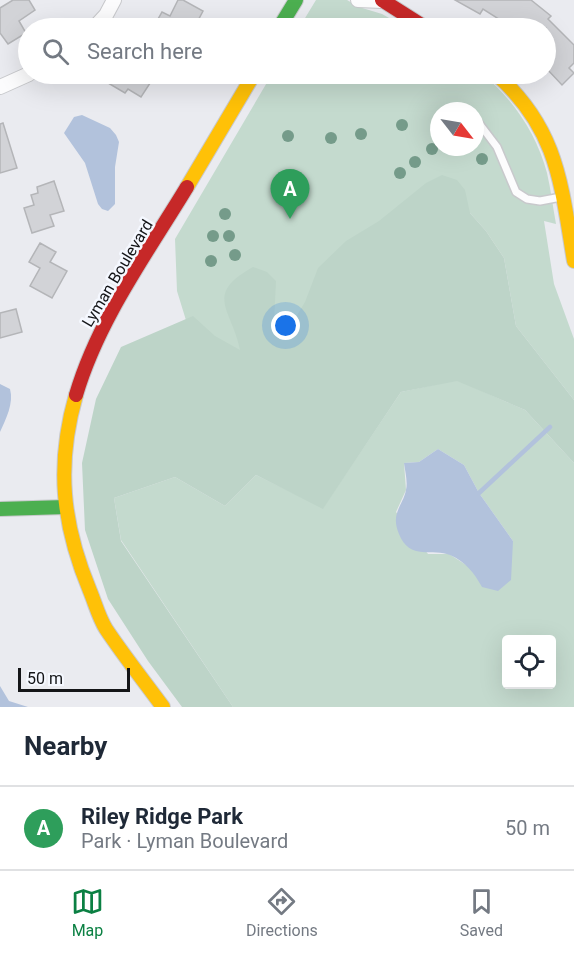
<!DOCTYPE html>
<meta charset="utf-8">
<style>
:root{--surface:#fff;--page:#f6f6f7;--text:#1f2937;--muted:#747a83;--line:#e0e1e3;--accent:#0b8043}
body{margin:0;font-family:Roboto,sans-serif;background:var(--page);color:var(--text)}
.controls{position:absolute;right:18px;bottom:18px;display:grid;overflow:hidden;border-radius:6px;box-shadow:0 6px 24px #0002}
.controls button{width:54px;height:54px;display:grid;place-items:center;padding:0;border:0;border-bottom:2px solid var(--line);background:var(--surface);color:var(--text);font:30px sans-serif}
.compass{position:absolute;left:430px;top:102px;width:54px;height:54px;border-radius:50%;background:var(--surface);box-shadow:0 6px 24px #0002;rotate:121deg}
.scale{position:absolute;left:18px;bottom:15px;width:112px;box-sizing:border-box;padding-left:6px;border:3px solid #141518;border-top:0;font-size:16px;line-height:21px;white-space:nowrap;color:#141518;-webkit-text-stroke:4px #f5f8ff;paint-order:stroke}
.you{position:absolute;left:286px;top:326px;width:21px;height:21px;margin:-15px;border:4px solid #fff;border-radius:50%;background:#1a73e8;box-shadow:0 0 0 9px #1a73e833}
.badge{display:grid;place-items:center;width:39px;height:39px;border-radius:50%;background:var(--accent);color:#fff;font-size:20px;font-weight:700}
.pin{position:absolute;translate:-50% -50px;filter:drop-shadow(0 2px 3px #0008)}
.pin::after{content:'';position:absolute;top:32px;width:21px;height:18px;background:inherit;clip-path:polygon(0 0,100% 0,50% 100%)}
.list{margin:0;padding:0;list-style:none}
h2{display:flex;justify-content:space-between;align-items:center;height:78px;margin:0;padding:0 24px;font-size:26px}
h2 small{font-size:20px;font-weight:400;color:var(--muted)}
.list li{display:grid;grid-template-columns:39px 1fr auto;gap:18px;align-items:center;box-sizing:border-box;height:84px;padding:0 24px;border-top:2px solid var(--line)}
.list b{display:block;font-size:22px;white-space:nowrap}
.list p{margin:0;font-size:20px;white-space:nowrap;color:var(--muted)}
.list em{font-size:20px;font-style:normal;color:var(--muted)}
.icon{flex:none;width:33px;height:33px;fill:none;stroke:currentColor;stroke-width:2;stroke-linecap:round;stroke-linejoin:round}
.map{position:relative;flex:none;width:574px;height:707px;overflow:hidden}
.search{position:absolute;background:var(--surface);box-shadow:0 6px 24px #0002;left:18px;right:18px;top:18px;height:66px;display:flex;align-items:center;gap:15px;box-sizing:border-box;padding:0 21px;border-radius:33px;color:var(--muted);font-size:22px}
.sheet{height:162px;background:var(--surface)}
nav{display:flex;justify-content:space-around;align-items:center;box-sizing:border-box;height:84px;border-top:2px solid var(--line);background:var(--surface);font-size:16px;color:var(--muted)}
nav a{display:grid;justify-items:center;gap:3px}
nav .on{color:var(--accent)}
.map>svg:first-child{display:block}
.green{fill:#c4dace;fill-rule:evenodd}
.forest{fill:#bdd4c8}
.water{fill:#b2c2dc}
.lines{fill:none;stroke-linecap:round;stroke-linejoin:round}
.stream{stroke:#b2c2dc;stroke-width:4.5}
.building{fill:#d2d3d7;stroke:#b4b5b8;stroke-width:1.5}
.lane-casing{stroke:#c8c9cc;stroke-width:10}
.street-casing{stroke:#c8c9cc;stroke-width:16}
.fast-casing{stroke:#c8c9cc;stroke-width:16}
.slow-casing{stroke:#c8c9cc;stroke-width:16}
.jam-casing{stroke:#c8c9cc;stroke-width:16}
.lane{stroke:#fcfcfd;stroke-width:7}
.street{stroke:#fcfcfd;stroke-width:14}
.fast{stroke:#4caf50;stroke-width:14}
.slow{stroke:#ffc107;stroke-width:14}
.jam{stroke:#c62828;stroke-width:14}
.tree{fill:#759b8a}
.labels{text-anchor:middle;stroke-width:5;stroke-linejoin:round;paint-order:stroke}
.street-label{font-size:16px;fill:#141518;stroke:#f5f8ff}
</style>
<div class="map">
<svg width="574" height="707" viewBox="0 0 574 707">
<rect width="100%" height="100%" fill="#eaebf0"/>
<!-- green -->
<g class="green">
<path d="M 316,0 L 347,0 L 359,7 L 382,14 L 407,28 L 299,28 Z"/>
<path d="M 272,74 L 482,74 C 513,98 537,135 547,173 C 551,190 553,208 556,224 L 544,221 L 554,284 L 574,339 L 574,400 L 516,326 L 504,258 L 486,231 L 470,213 L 276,363 L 239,365 L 189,330 L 177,291 L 175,239 ZM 439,111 L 475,111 L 475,147 L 439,147 Z"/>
<path d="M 457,380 L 525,410 L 574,463 L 574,707 L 233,707 L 121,540 L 114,498 L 175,477 L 225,506 L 256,475 L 323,508 L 401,392 ZM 438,449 L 464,465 L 479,493 L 513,541 L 471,568 L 449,554 L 428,554 L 396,512 L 406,490 L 404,463 L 419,462 ZM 506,640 L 552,640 L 552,684 L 506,684 Z"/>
</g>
<!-- forest -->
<path class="forest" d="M 442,175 L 457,180 L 465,190 L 470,213 L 486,231 L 504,258 L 516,326 L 574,400 L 574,463 L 525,410 L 457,381 L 401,392 L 323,509 L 256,475 L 225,506 L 175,477 L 114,498 L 121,541 L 233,707 L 182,707 L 148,661 L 108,599 L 85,530 L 82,463 L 96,399 L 121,347 L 193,316 L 215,336 L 240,350 C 232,309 203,295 253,267 L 267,272 L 276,281 L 274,322 L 284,337 L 305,302 L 318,268 L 346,241 L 379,221 L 426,183 Z"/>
<!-- water -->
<g class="water">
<path d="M 82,115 L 110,128 L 116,135 L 119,142 L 115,167 L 115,204 L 108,211 L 102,209 L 98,204 L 85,163 L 64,133 L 74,117 Z"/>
<path d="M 0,384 L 10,389 C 14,403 6,419 0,432 Z"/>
<path d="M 438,449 L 464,465 L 479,493 L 513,541 L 511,580 L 498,591 L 482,587 C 474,573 466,562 450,555 C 434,548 409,561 399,534 C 390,513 403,506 406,490 C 408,482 405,471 404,463 L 419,462 Z"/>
<path d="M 0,686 L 9,701 L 28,707 L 0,707 Z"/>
</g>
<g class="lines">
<!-- stream -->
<path class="stream" d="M 479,493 L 550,427"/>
</g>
<!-- building -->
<g class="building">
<path d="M 13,0 L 29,0 L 35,10 L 19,21 L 26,33 L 8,44 L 0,33 L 0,8 Z"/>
<path d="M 178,0 L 183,0 L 203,11 L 194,28 L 153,28 L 162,12 L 170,16 Z"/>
<path d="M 455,0 L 531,0 L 551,16 L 548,19 L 574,45 L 574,63 L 569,68 L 574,73 L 562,85 L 546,68 L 546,28 L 513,28 L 483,9 L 480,14 Z"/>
<path d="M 113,74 L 156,74 L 141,97 L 128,89 L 125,93 L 108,83 Z"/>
<path d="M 3,123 L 17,168 L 0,173 L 0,124 Z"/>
<path d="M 54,181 L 64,211 L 50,215 L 54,226 L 32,233 L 24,208 L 34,205 L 31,195 L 38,193 L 37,187 Z"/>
<path d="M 40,243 L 56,252 L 50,262 L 67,271 L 52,298 L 30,286 L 40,268 L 29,262 Z"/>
<path d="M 16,309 L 22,332 L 0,338 L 0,313 Z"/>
</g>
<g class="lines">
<!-- lane casing -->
<g class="lane-casing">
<path id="lane" d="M 475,118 L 497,147 L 516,192 L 527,199 L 540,201 L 561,197"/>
</g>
<!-- street casing -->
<g class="street-casing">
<g id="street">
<path d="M 358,0 L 383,1"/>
<path d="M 94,28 L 106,15 L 114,0"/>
<path d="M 0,87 L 29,74"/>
</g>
</g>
<!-- fast casing -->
<g class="fast-casing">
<g id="fast">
<path d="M 279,28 L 296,0"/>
<path d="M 0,509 L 66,507"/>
</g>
</g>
<!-- slow casing -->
<g class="slow-casing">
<g id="slow">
<path d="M 496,74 C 558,129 561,184 574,261"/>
<path d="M 187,187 L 254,74"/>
<path d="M 76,395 C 56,465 62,524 90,591 C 95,603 99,618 106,629 C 124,656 144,681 163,707"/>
</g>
</g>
<!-- jam casing -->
<g class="jam-casing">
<g id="jam">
<path d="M 382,0 L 426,28"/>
<path d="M 76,395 C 98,320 147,253 187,187"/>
</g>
</g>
<!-- lane -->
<use href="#lane" class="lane"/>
<!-- street -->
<use href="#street" class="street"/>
<!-- fast -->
<use href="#fast" class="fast"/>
<!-- slow -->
<use href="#slow" class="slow"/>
<!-- jam -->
<use href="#jam" class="jam"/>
</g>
<!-- trees -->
<g class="tree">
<circle cx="402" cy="125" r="6"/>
<circle cx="361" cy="134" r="6"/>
<circle cx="288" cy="136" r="6"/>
<circle cx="331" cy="138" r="6"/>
<circle cx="432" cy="149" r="6"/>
<circle cx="482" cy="159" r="6"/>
<circle cx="415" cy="162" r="6"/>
<circle cx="400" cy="173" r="6"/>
<circle cx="225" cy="214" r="6"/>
<circle cx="213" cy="236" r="6"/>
<circle cx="229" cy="236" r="6"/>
<circle cx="235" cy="255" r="6"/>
<circle cx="211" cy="261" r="6"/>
</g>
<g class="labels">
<!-- street labels -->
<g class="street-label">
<text transform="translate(117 273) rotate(-59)" y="6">Lyman Boulevard</text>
</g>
</g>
</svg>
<div class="controls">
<button><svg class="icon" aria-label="locate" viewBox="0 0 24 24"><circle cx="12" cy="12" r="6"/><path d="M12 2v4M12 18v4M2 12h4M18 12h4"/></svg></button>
</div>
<svg class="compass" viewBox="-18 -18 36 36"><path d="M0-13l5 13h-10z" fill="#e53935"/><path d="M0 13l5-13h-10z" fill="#747a83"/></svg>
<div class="scale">50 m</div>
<div class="you"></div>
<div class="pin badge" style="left:290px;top:219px;background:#2e9e5b">A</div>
<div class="search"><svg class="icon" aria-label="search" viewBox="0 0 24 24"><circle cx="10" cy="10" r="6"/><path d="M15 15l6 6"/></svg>Search here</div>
</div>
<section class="sheet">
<h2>Nearby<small></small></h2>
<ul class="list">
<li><span class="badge" style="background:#2e9e5b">A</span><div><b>Riley Ridge Park</b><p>Park · Lyman Boulevard</p></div><em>50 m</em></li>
</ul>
</section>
<nav>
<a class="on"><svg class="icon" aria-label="map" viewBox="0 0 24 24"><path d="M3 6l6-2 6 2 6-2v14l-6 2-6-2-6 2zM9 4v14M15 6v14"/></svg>Map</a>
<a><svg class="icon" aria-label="directions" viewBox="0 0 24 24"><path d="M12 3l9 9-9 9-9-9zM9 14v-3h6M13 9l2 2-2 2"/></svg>Directions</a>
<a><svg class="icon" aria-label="saved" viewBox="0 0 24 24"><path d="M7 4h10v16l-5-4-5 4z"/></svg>Saved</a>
</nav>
